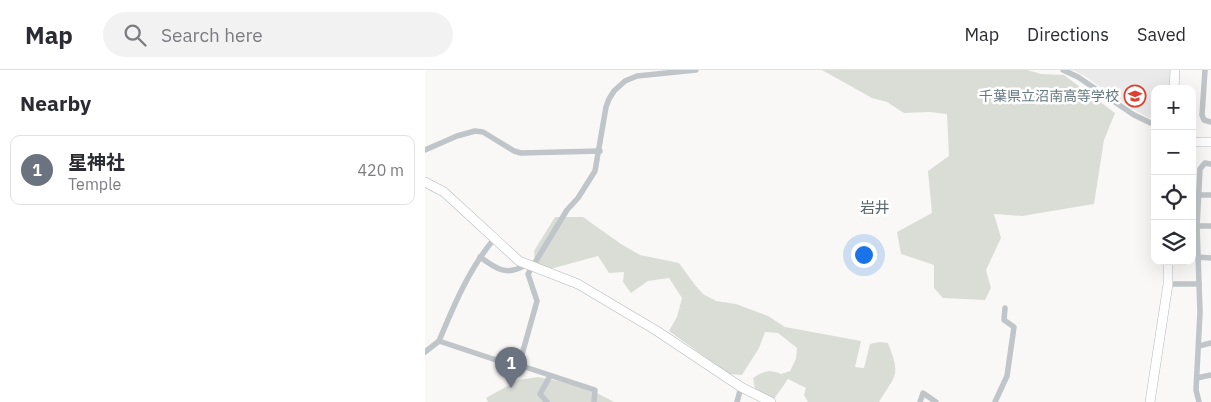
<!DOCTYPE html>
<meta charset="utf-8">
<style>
:root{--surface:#fff;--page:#f2f2f3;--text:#2b2b33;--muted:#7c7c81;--line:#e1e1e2;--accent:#111827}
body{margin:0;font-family:"IBM Plex Sans","Noto Sans JP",sans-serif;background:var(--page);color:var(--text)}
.controls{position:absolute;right:15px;top:15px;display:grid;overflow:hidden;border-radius:10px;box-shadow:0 5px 20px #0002}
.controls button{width:45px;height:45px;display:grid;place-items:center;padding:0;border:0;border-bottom:1px solid var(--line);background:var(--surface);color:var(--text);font:25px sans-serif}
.you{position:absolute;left:438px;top:184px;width:18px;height:18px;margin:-12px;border:4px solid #fff;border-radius:50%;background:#1a73e8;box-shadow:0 0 0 8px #1a73e833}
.badge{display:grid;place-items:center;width:32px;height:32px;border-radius:50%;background:var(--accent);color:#fff;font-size:16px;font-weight:700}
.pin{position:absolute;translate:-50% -41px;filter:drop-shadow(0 1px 2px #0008)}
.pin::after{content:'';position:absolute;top:26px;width:18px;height:15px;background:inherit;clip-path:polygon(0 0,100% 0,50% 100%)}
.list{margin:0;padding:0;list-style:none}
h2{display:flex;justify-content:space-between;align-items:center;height:65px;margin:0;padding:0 20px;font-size:21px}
h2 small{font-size:16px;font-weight:400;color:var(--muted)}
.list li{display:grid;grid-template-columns:32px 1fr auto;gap:15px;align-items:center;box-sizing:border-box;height:70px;margin:0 10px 10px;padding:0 10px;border:1px solid var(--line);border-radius:10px}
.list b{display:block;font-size:19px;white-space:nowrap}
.list p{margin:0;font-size:16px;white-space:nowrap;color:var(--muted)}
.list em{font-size:16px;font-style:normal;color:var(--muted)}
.icon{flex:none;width:28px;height:28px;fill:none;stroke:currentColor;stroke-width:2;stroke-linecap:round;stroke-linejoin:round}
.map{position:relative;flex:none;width:786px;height:332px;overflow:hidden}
header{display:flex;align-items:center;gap:30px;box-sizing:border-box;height:70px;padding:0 25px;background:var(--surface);border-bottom:1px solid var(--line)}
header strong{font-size:24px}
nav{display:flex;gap:28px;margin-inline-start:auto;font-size:18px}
.search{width:350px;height:45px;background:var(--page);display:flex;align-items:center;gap:12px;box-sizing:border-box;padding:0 18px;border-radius:28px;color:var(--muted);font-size:19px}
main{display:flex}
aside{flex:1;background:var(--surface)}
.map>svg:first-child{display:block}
.built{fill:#e9eae9}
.green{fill:#d9ddd6}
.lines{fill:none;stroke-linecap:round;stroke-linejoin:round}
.secondary-casing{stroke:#b2b9bc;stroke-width:10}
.street{stroke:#bfc5c8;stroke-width:5.5}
.secondary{stroke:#fff;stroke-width:9}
.labels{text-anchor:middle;stroke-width:5;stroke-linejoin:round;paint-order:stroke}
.poi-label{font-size:14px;fill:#657880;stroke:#fff;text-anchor:end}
.neighbourhood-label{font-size:15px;fill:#57656b;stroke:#fff}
</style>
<header>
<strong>Map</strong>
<div class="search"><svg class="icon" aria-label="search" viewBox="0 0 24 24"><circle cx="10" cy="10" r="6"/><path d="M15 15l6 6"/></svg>Search here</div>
<nav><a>Map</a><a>Directions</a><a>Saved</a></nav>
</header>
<main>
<aside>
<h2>Nearby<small></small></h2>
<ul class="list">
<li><span class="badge" style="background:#6b7280">1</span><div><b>星神社</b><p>Temple</p></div><em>420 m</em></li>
</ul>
</aside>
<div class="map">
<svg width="786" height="332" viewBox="0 0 786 332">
<rect width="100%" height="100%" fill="#f9f8f6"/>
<!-- built -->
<path class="built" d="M 648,0 L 745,0 L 744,19 L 730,19 L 730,49 L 722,47 L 700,34 L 661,7 Z"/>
<!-- green -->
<g class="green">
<path d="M 397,0 L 602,0 L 616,4 L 639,5 L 690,43 L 679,70 L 669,134 L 597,146 L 569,144 L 576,168 L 561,200 L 566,218 L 560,230 L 518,228 L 509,218 L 509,195 L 476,184 L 472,162 L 507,143 L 503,101 L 524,86 L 522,44 L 505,42 L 479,43 L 462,32 L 447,28 Z"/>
<path d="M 130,147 L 158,147 L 196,174 L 215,185 L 254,193 L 270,215 L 278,224 L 291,231 L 311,234 L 343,246 L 360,257 L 436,271 L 430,297 L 439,298 L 445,274 L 455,272 L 463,273 C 476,306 471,304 454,332 L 383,332 L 379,325 L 381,318 L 363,309 L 349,329 L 330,319 L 328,308 C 338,301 345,299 356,304 L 365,301 L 371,289 L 372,278 L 353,263 L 340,262 L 334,278 L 317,305 L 304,304 L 244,261 L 252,247 L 257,228 L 244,208 L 223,211 L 206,223 L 198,212 L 199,202 L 184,203 L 173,186 L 125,199 L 110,193 L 109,181 Z"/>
<path d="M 113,307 C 143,312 162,317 189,332 L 63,332 L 61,328 L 93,310 Z"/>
</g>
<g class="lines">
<!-- secondary casing -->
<g class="secondary-casing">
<g id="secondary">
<path d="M 749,19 L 750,0"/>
<path d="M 767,72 L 786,72"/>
<path d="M 0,112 L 19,122 L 94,191 L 153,214 L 232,261 L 316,317 L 346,332"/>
<path d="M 725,332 L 743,214 L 743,191"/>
</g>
</g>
<!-- street -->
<g class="street">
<path d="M 638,0 L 653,7 L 709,45 L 730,55"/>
<path d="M 780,0 L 777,45 L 779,50 L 786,52"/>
<path d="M 0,80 L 32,66 L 50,61 L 58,62 L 89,81 L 96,83 L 175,81"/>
<path d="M 774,125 L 786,125"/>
<path d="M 772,156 L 786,156"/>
<path d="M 55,187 C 70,198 82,207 100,195"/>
<path d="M 772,187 L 786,188"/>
<path d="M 743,214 L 774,214"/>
<path d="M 14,271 C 29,235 44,199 69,169"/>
<path d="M 774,276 L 786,273"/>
<path d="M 0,282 L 14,271 L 68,289 L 94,295 L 170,320 L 169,332"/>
<path d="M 94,295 L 112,231 L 103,204 L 142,140 L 153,128 L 170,101 L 181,37 L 184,29 L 189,21 L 200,11 L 212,6 L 271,0"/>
<path d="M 772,308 L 786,305"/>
<path d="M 122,332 L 115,324 L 125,306"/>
<path d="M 312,332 L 316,317"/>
<path d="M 495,332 L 498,323 L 511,332"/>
<path d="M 570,332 L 582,306 L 589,257 L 579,250 L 580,238"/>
<path d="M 774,332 L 771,320 L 775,242 L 772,156 L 775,99 L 780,93 L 786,94"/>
</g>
<!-- secondary -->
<use href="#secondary" class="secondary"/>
</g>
<!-- icons -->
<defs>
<g id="school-ring" transform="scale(1.125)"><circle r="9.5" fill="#fff" stroke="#dc4233" stroke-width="1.5"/><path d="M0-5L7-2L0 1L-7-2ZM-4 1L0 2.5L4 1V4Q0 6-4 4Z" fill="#dc4233"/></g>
</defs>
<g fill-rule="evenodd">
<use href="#school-ring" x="710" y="26"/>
</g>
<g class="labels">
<!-- poi labels -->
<g class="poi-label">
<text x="694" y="31">千葉県立沼南高等学校</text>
</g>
<!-- neighbourhood labels -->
<g class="neighbourhood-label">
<text x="450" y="143">岩井</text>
</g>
</g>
</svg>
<div class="controls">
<button>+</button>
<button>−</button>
<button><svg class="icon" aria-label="locate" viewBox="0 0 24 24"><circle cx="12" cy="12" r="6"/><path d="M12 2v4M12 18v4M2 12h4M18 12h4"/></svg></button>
<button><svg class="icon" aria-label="layers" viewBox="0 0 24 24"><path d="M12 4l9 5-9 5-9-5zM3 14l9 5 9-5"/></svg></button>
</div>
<div class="you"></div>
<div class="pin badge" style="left:86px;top:318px;background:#6b7280">1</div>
</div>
</main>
